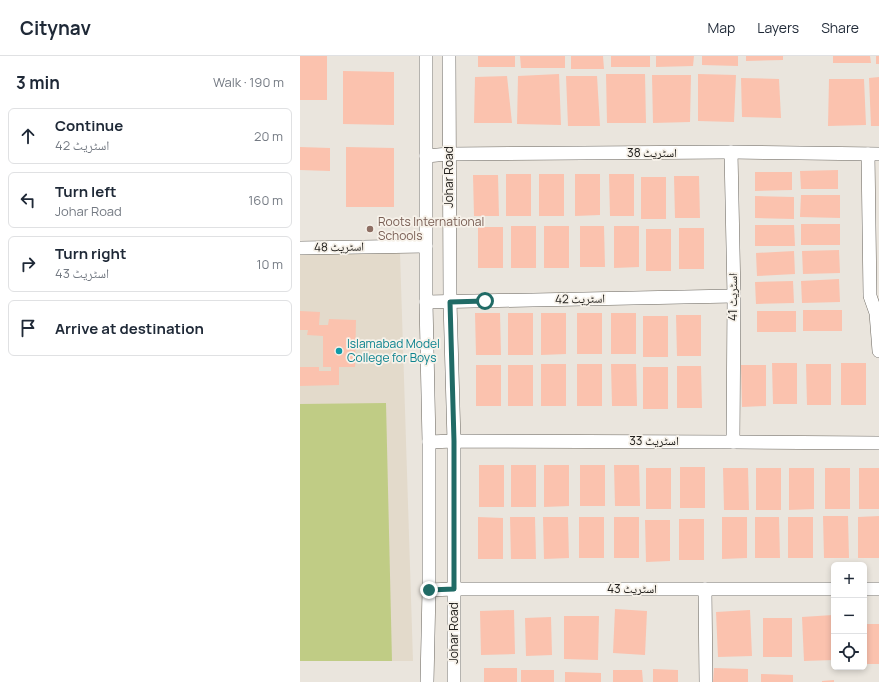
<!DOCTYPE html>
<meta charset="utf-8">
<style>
:root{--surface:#fff;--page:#f2f2f3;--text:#1f2937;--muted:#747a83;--line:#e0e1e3}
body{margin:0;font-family:Manrope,"Noto Naskh Arabic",sans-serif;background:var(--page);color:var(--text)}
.controls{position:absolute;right:12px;bottom:12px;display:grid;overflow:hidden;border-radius:6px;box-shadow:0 2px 6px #0003}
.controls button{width:36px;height:36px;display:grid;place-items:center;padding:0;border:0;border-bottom:1px solid var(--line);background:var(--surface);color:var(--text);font:20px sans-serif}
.stop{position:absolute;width:12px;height:12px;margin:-9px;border:3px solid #206b66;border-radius:50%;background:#fff}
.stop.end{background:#206b66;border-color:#fff;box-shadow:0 1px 4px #0008}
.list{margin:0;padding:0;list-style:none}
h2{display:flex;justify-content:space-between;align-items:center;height:52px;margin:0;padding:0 16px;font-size:17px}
h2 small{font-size:13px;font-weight:400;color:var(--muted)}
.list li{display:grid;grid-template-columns:26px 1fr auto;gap:12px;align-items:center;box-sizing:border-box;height:56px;margin:0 8px 8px;padding:0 8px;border:1px solid var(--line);border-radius:6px}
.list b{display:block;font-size:15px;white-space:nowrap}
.list p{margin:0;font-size:13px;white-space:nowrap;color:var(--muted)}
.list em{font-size:13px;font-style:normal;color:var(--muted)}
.icon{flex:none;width:22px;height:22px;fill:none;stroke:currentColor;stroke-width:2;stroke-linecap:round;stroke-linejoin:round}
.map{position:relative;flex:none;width:579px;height:626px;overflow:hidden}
header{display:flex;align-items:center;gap:24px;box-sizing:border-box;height:56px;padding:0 20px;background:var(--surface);border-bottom:1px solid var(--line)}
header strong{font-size:19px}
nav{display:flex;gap:22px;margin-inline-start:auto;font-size:14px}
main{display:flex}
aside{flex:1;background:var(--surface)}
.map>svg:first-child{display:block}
.built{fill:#e3dacb}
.green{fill:#c0cc85}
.building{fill:#fbc2ae}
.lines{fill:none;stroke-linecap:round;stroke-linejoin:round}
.minor-casing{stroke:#6a665f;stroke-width:14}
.minor{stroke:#fff;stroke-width:13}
.route{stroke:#206b66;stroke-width:5}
.education-dot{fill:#8d6e63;stroke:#f7f2ea;stroke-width:1.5}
.culture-dot{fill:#0f9aa8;stroke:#f7f2ea;stroke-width:1.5}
.labels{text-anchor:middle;stroke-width:3.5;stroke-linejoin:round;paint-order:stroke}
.street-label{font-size:12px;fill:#22201d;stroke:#f7f2ea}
.education-label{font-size:12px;fill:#785e54;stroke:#f7f2ea;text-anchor:start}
.culture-label{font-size:12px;fill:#0d838f;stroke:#f7f2ea;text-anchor:start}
</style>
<header>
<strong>Citynav</strong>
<nav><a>Map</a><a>Layers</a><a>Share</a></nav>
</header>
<main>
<aside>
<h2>3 min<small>Walk · 190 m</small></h2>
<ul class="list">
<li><svg class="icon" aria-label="ahead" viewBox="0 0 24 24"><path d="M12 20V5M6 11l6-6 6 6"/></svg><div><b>Continue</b><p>اسٹریٹ 42</p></div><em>20 m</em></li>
<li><svg class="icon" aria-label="left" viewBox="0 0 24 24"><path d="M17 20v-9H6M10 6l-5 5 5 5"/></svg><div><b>Turn left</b><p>Johar Road</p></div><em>160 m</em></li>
<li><svg class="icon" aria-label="right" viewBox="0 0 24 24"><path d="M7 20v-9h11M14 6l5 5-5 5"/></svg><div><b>Turn right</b><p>اسٹریٹ 43</p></div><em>10 m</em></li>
<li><svg class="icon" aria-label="arrive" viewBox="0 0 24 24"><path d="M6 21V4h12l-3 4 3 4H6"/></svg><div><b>Arrive at destination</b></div></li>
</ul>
</aside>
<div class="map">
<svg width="579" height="626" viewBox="0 0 579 626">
<rect width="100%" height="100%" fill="#eae5dd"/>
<!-- built -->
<path class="built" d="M 0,196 L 100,197 L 113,605 L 0,605 Z"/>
<!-- green -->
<path class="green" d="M 86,347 L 92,605 L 0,605 L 0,348 Z"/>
<!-- building -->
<g class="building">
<rect x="0" y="0" width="27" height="44"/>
<rect x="178" y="0" width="37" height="11"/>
<path d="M 220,0 L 265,0 L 265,12 L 221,12 Z"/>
<path d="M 271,0 L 303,0 L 304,13 L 271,13 Z"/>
<rect x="311" y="0" width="39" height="11"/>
<path d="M 356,0 L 394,0 L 393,10 L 356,11 Z"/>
<path d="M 402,0 L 438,0 L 438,10 L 402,9 Z"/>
<path d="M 446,0 L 483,0 L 483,4 L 446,5 Z"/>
<path d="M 533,0 L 570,0 L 571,7 L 533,7 Z"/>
<rect x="576" y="0" width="3" height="8"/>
<path d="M 43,15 L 94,16 L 94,69 L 43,68 Z"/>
<path d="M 259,18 L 261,69 L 217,68 L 218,20 Z"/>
<path d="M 306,18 L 345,18 L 346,67 L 307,67 Z"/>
<path d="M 398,18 L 436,19 L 434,66 L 398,65 Z"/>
<path d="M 352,19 L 391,19 L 390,66 L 353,67 Z"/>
<path d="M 207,20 L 212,67 L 174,67 L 175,21 Z"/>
<path d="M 266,20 L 297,20 L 300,70 L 268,70 Z"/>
<path d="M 579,21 L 579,70 L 571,70 L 569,22 Z"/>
<path d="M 441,22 L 479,23 L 481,62 L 442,61 Z"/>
<path d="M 529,23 L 564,23 L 566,69 L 528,70 Z"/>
<path d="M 0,91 L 30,92 L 30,115 L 0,114 Z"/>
<path d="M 46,91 L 94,92 L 94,151 L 46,151 Z"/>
<path d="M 538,114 L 538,133 L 501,133 L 500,115 Z"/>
<path d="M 455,116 L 492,116 L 492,134 L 455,135 Z"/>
<rect x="206" y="118" width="25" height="42"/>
<rect x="239" y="118" width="25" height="42"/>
<path d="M 275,118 L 300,118 L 300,159 L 275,160 Z"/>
<path d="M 309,118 L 334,118 L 334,160 L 310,160 Z"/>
<path d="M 173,119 L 198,119 L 199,160 L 174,160 Z"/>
<path d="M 374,120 L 399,120 L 400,162 L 375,162 Z"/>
<rect x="341" y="121" width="25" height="42"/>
<path d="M 501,139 L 540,139 L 540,162 L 500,161 Z"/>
<path d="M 455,140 L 494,141 L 494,163 L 455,162 Z"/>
<rect x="501" y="168" width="39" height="21"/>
<path d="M 455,169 L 494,169 L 495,190 L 455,190 Z"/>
<rect x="211" y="170" width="25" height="42"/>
<rect x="244" y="170" width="25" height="42"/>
<path d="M 280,170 L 304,170 L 305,211 L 280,211 Z"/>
<path d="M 314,170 L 339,170 L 339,211 L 314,212 Z"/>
<rect x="178" y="171" width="25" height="41"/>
<rect x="379" y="172" width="25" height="41"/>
<rect x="346" y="173" width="25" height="42"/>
<path d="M 539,194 L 540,217 L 503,218 L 502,195 Z"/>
<path d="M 494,195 L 495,218 L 457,220 L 456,197 Z"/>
<path d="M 539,223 L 540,246 L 502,247 L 501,225 Z"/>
<path d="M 493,225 L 494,247 L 456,248 L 455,226 Z"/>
<rect x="503" y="254" width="39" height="21"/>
<path d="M 0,255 L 20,256 L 19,269 L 28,269 L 29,263 L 56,264 L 55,311 L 39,311 L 39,329 L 0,330 L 0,311 L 19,311 L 19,315 L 31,315 L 31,311 L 23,311 L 23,280 L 7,279 L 8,274 L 0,274 Z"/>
<rect x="457" y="255" width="39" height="21"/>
<path d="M 175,257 L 200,257 L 201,299 L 176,299 Z"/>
<rect x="208" y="257" width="25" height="42"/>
<path d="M 241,257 L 266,257 L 266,298 L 241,299 Z"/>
<rect x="277" y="257" width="25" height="41"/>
<rect x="311" y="257" width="25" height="41"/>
<path d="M 376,259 L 401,259 L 401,300 L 377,300 Z"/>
<rect x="343" y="260" width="25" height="41"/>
<path d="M 472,307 L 497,307 L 497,348 L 473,348 Z"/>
<rect x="541" y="307" width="25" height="42"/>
<rect x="241" y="308" width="25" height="42"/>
<rect x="277" y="308" width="25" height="42"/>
<path d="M 311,308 L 336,308 L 337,350 L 312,350 Z"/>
<path d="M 506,308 L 531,308 L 531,349 L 507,349 Z"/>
<rect x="176" y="309" width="25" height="41"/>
<rect x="208" y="309" width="25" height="41"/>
<path d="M 441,309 L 466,309 L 466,350 L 442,351 Z"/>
<path d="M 377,310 L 401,310 L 402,352 L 377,352 Z"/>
<rect x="343" y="311" width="25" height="42"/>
<rect x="179" y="409" width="25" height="42"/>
<rect x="211" y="409" width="25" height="42"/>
<path d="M 244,409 L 269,409 L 269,450 L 244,451 Z"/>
<rect x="280" y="409" width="25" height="41"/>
<path d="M 314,409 L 339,409 L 340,450 L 315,450 Z"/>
<rect x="380" y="411" width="25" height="41"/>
<rect x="346" y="412" width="25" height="41"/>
<path d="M 423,412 L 448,412 L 449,454 L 424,454 Z"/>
<rect x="456" y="412" width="25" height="42"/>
<path d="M 489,412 L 514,412 L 514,453 L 489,454 Z"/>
<rect x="525" y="412" width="25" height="41"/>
<rect x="559" y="412" width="20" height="41"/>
<path d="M 523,460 L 548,460 L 549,502 L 524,502 Z"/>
<path d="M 579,460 L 579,502 L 558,502 L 558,461 Z"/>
<path d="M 178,461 L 203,462 L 203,503 L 178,503 Z"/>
<path d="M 210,461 L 235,461 L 236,503 L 211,503 Z"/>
<path d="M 243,461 L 268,461 L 269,502 L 244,503 Z"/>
<rect x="279" y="461" width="25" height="41"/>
<rect x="314" y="461" width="25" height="41"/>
<path d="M 422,461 L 447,461 L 447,502 L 422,503 Z"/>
<path d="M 455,461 L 479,461 L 480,502 L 455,502 Z"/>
<rect x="488" y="461" width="25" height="41"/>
<rect x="379" y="463" width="25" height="41"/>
<path d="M 345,464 L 370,464 L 370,505 L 346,506 Z"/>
<path d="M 315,553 L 347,555 L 345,599 L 313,597 Z"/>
<path d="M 214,554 L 215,598 L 181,599 L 180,555 Z"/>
<path d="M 450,554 L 452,600 L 418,601 L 416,556 Z"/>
<path d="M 533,559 L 534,604 L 504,605 L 502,561 Z"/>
<path d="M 264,560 L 299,560 L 298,604 L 264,603 Z"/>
<path d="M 251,561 L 252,599 L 226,600 L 225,562 Z"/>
<rect x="463" y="562" width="29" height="39"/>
<rect x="564" y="568" width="15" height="40"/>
<rect x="184" y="612" width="33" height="14"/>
<path d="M 414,612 L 448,613 L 448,626 L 413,626 Z"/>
<path d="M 353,613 L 378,614 L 378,626 L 353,626 Z"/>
<rect x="221" y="614" width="33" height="12"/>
<path d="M 313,614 L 342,614 L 343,626 L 313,626 Z"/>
<path d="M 265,616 L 301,617 L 301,626 L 265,626 Z"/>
<path d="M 461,618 L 493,619 L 493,626 L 461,626 Z"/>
<path d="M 534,624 L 534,626 L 522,626 L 522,625 Z"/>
</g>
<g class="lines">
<!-- minor casing -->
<g class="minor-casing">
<g id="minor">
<path d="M 126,0 L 126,246 L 129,386 L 129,534 L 127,626"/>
<path d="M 149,0 L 150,246 L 154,385 L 154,626"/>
<path d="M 431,96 L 434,240 L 433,386"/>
<path d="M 568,98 L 570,240 L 576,257 L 579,295"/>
<path d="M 126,100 L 149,98 L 431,96 L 579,98"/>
<path d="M 0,192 L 126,190"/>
<path d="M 126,246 L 434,240"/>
<path d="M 129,386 L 154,385 L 433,386 L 579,387"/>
<path d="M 405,533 L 406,626"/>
<path d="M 564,533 L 579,533"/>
<path d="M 129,534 L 154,533 L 534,533"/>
</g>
</g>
<!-- minor -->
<use href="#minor" class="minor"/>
</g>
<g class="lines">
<!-- route -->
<path class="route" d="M 129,534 L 154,533 L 154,385 L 150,246 L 185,245"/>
</g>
<!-- markers -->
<circle class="education-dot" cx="70" cy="173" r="4"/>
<circle class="culture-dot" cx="39" cy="295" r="4"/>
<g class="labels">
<!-- street labels -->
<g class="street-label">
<text x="352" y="101">اسٹریٹ 38</text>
<text transform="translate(149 121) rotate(-90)" y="4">Johar Road</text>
<text transform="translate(39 191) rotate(-1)" y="4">اسٹریٹ 48</text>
<text transform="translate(433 241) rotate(-90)" y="4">اسٹریٹ 41</text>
<text transform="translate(280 243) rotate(-1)" y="4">اسٹریٹ 42</text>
<text x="354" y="389">اسٹریٹ 33</text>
<text x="332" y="537">اسٹریٹ 43</text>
<text transform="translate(154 577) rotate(-90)" y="4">Johar Road</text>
</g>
<!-- education labels -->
<g class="education-label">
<text x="78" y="170">Roots International<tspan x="78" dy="14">Schools</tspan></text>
</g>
<!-- culture labels -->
<g class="culture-label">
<text x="47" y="292">Islamabad Model<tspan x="47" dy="14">College for Boys</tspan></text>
</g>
</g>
</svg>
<div class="controls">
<button>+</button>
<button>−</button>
<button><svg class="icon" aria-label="locate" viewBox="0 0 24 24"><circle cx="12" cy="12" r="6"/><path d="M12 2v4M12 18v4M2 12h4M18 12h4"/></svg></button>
</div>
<div class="stop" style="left:185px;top:245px"></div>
<div class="stop end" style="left:129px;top:534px"></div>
</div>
</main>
